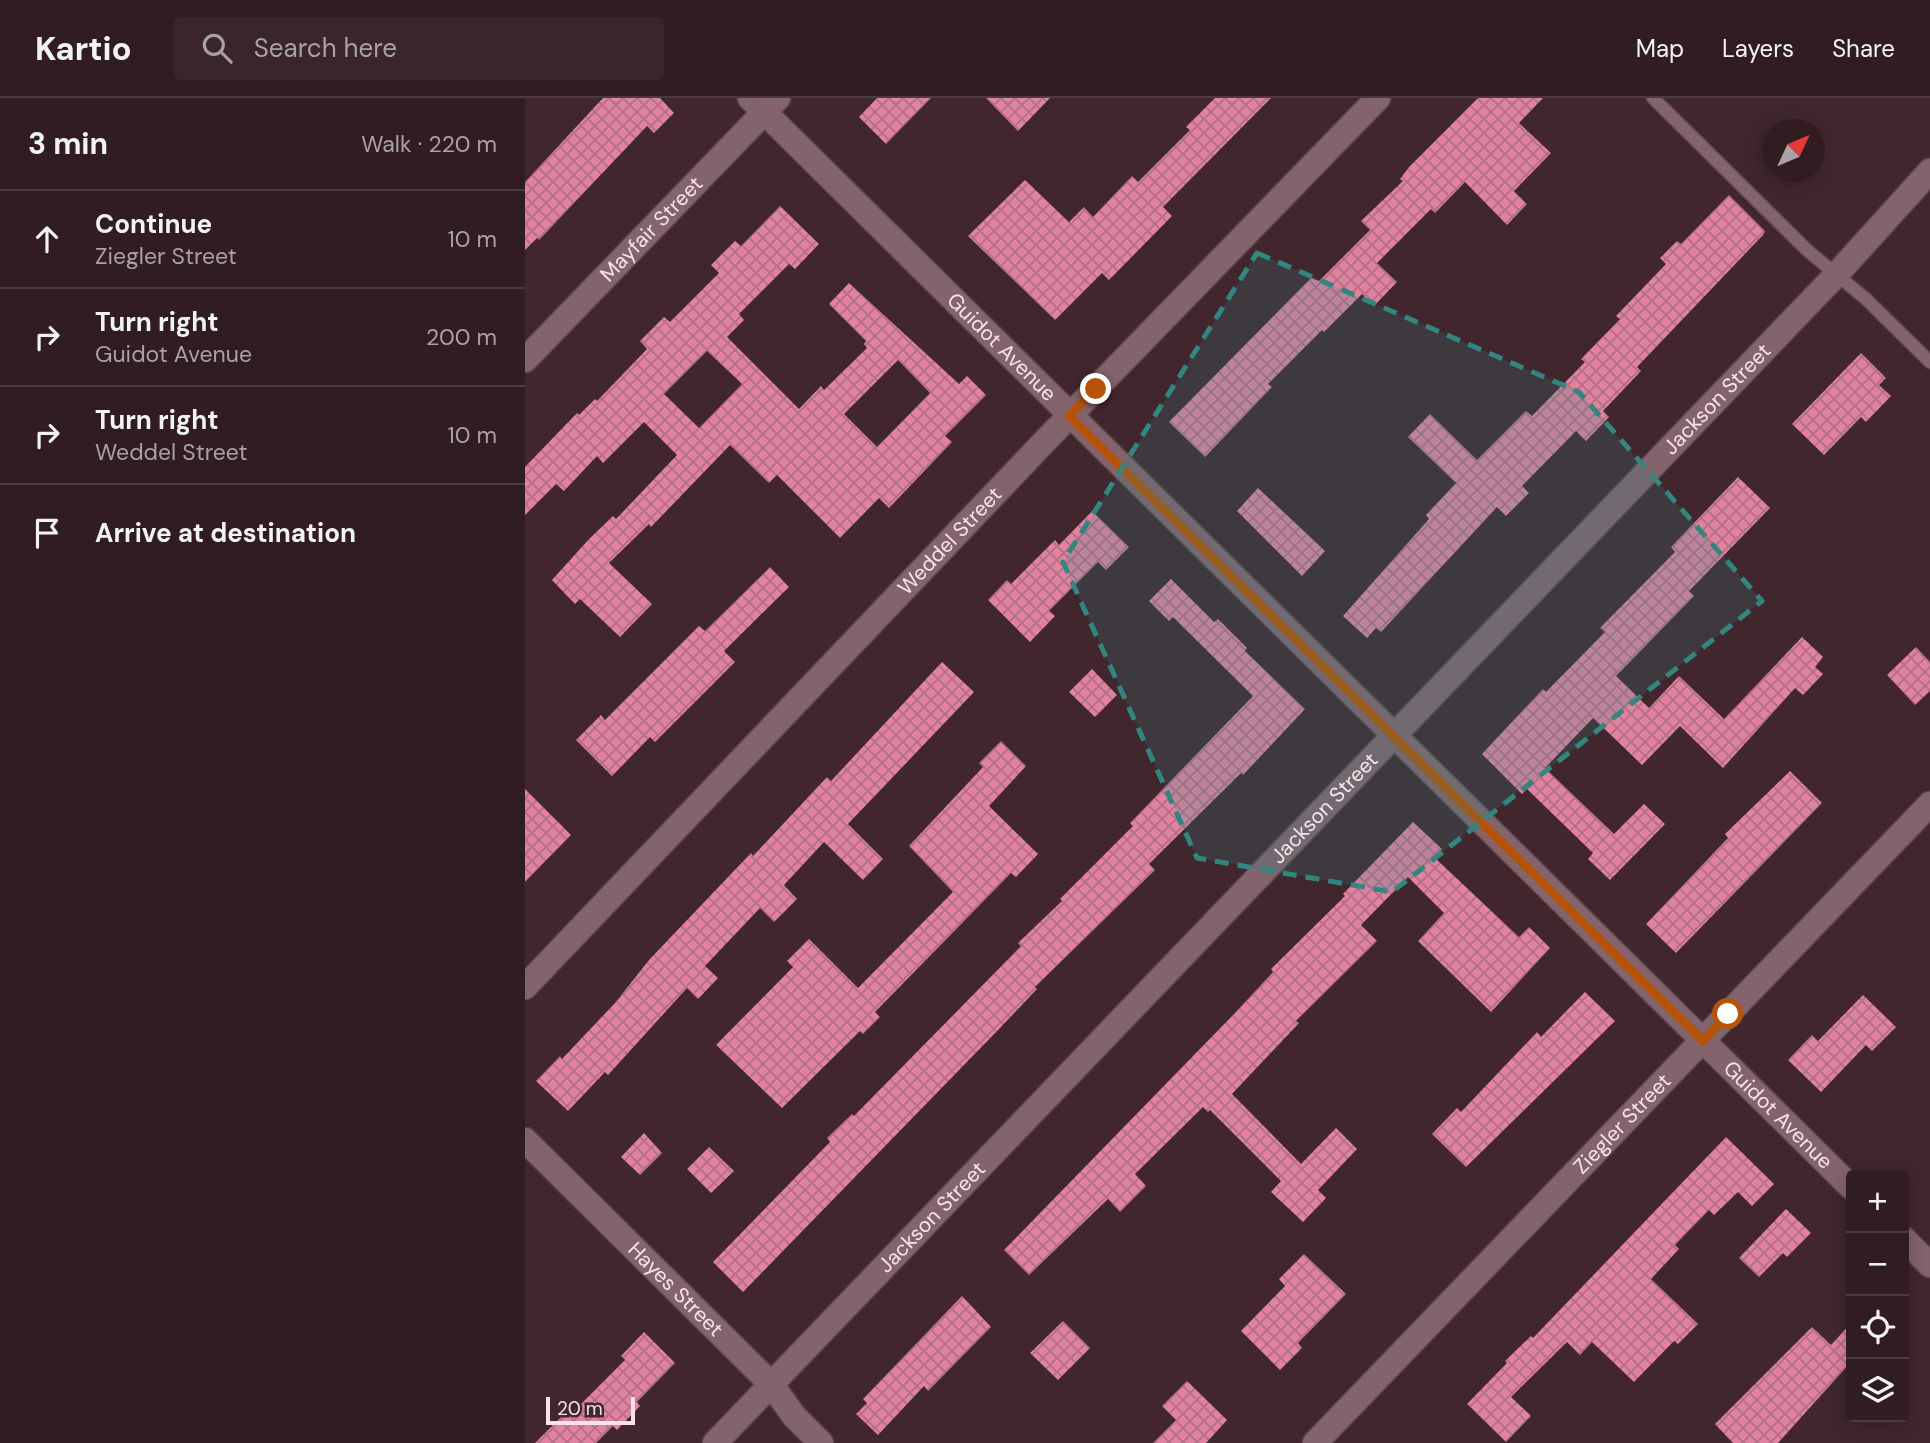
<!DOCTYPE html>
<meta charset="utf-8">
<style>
:root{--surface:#311c22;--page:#39252a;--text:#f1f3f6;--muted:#a8a1a5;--line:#4c3a40}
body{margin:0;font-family:"DM Sans",sans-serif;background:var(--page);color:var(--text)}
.controls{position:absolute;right:21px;bottom:21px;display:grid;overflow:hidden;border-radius:7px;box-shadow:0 4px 18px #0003}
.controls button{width:63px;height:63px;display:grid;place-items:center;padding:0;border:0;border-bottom:2px solid var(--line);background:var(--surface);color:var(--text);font:35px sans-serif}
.compass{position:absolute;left:1237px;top:21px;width:63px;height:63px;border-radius:50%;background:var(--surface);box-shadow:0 4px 18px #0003;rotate:46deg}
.scale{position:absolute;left:21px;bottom:18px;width:89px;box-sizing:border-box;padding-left:7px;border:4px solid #f6e4e9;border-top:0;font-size:19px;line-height:24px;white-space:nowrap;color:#f6e4e9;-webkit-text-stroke:5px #41262e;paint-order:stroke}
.stop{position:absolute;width:21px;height:21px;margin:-16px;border:5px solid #b45309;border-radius:50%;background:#fff}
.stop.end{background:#b45309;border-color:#fff;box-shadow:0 2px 7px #0008}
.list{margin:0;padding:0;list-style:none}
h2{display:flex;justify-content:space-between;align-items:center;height:91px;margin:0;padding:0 28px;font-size:30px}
h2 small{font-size:23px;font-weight:400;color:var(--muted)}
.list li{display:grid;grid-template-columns:46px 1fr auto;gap:21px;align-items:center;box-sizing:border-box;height:98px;padding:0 28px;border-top:2px solid var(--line)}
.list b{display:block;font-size:26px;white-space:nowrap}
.list p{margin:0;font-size:23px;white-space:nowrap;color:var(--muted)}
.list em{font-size:23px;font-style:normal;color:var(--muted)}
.icon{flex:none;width:38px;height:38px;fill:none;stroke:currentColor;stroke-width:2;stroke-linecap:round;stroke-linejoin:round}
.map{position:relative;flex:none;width:1405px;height:1345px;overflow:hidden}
header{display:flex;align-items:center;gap:42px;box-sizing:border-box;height:98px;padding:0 35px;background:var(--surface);border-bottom:2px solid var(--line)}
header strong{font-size:33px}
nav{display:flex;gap:38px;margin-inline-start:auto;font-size:24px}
.search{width:490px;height:63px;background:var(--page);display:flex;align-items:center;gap:18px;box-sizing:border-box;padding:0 24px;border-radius:7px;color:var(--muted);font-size:26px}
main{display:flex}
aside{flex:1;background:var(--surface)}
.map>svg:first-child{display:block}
.building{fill:url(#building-cross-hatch);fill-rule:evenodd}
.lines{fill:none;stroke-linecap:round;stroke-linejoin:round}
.lane-casing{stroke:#5c464d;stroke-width:15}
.street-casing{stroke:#5c464d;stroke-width:27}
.lane{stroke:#83636c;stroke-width:12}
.street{stroke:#83636c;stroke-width:24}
.route{stroke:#b45309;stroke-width:9}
.marked{fill:#328680;fill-opacity:0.2;stroke:#328680;stroke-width:5;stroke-dasharray:14 9;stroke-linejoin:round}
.labels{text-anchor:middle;stroke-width:7;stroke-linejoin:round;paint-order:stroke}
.street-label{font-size:21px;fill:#f6e4e9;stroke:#41262e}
</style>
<header>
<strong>Kartio</strong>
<div class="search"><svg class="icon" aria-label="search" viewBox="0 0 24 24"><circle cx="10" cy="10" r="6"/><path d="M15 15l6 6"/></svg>Search here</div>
<nav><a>Map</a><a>Layers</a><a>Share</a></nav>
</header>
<main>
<aside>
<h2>3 min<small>Walk · 220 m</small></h2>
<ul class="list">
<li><svg class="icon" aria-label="ahead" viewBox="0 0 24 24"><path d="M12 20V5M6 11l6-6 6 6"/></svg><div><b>Continue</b><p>Ziegler Street</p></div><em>10 m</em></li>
<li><svg class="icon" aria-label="right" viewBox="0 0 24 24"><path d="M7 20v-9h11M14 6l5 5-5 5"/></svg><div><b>Turn right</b><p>Guidot Avenue</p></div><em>200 m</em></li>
<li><svg class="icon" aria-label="right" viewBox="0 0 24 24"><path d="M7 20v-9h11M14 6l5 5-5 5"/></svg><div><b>Turn right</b><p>Weddel Street</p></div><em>10 m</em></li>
<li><svg class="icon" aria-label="arrive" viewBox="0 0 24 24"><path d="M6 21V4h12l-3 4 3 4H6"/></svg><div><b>Arrive at destination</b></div></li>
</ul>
</aside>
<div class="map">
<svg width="1405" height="1345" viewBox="0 0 1405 1345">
<defs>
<pattern id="building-cross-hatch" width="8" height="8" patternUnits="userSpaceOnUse" patternTransform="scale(1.75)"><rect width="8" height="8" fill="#e082a0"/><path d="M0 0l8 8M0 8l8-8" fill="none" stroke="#b36f85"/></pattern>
</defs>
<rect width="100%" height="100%" fill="#41262e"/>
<!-- building -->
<g class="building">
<path d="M 78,0 L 135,0 L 149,15 L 129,35 L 122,28 L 14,142 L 12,140 L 0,152 L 0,84 Z"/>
<path d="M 352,0 L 406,0 L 361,46 L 334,19 Z"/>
<path d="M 461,0 L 525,0 L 493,33 Z"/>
<path d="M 690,0 L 746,0 L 638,109 L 647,118 L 584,182 L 577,175 L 530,222 L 443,138 L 500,82 L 544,124 L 559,109 L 568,119 L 607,78 L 613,84 L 665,32 L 661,29 Z"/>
<path d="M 953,0 L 1018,0 L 994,25 L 1026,55 L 989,93 L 1002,106 L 982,127 L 940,84 L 910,115 L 906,111 L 852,165 L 872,184 L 849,208 L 837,196 L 799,234 L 797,232 L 743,286 L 747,289 L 680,359 L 644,324 L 786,180 L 794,183 L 845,132 L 836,123 L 878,83 L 875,81 L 884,69 Z"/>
<path d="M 1204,97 L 1240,133 L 1238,137 L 1112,269 L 1116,273 L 1078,313 L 1084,319 L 1061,343 L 1051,333 L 997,388 L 1004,395 L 981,418 L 972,409 L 856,534 L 851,530 L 842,540 L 818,518 L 904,421 L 901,417 L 931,385 L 883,339 L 905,316 L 952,362 L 1001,313 L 1007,318 L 1060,264 L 1056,261 L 1095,221 L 1091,218 L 1141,166 L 1135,160 L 1152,143 L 1156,146 Z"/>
<path d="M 255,108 L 294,146 L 270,171 L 264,166 L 214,216 L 219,222 L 202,239 L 274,311 L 296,288 L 299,292 L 342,250 L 339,246 L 341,243 L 304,206 L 324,185 L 434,286 L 442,278 L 461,297 L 420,338 L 427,344 L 364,410 L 354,400 L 315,440 L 252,377 L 244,385 L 205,347 L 126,429 L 124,426 L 84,465 L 127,506 L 95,539 L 55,501 L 50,506 L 27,482 L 65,440 L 88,418 L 91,421 L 152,357 L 119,324 L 78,365 L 72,358 L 39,393 L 31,386 L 0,417 L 0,369 L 52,315 L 54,317 L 70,301 L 72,303 L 122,251 L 115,243 L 139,219 L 145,224 L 194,175 L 186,167 L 210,143 L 216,148 ZM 182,253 L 217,286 L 174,330 L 139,296 ZM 373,262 L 405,295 L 352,349 L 319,316 Z"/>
<path d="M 1336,255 L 1361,280 L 1354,287 L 1366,298 L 1341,324 L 1336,319 L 1299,357 L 1267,326 Z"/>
<path d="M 1213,379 L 1245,410 L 1164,493 L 1169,498 L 1091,578 L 1124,610 L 1154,578 L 1199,621 L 1277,539 L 1298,559 L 1290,569 L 1298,576 L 1278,597 L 1270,590 L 1198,670 L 1155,628 L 1117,667 L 1068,620 L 1020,670 L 1089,736 L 1119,706 L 1140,726 L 1085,782 L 1063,761 L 1068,755 L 1002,691 L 997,696 L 957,656 L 1018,591 L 1021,594 L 1080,534 L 1075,530 L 1150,454 L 1146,449 Z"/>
<path d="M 733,390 L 800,453 L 777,478 L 712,413 Z"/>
<path d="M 567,413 L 604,449 L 581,472 L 573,464 L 524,513 L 530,518 L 505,544 L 463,502 L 482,482 L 486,486 L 530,442 L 534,447 Z"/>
<path d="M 245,469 L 264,489 L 199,553 L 210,564 L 130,644 L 125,639 L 87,678 L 51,642 L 76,617 L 80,622 L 174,528 L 180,533 Z"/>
<path d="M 646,481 L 689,524 L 693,521 L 722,550 L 720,553 L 780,611 L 718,677 L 716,675 L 624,766 L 630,772 L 510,889 L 512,891 L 475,930 L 218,1194 L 188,1164 L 305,1044 L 302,1040 L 327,1016 L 329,1018 L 496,848 L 493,845 L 537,803 L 535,801 L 608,728 L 605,725 L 728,598 L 648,519 L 644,523 L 624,503 Z"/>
<path d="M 1391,549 L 1405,564 L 1405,593 L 1390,607 L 1362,577 Z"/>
<path d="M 417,564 L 449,594 L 323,726 L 358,761 L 338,782 L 299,744 L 259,787 L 272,801 L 249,824 L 235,810 L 180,868 L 193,880 L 173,901 L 162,890 L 83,977 L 80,974 L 43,1013 L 11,983 L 35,958 L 37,961 L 90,905 L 124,862 L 226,755 L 228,758 L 302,679 L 306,683 Z"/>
<path d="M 567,571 L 592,597 L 570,619 L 544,594 Z"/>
<path d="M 476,643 L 501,668 L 464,708 L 513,756 L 491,779 L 486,775 L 350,914 L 355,919 L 338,936 L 335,933 L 257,1010 L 191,947 L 268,869 L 262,863 L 284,841 L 333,890 L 428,794 L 384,748 L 458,669 L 454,665 Z"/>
<path d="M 1265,673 L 1297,705 L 1151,855 L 1121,826 L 1203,740 L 1200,736 Z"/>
<path d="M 0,691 L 46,737 L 0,784 Z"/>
<path d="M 888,724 L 917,751 L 909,759 L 994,839 L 1004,829 L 1025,850 L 966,914 L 893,843 L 919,815 L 883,779 L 836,827 L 852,843 L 771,923 L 774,925 L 707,996 L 776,1066 L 811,1030 L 832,1051 L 793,1092 L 801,1100 L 778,1124 L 746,1094 L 756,1083 L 685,1012 L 683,1014 L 678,1009 L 610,1076 L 621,1088 L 595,1114 L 583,1101 L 504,1177 L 479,1152 L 708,917 L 748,874 L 746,871 L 820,798 L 818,796 Z"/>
<path d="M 1060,894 L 1090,923 L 941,1069 L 907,1036 L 932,1010 L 936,1014 L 1012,934 L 1016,939 Z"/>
<path d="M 1338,897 L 1371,929 L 1347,953 L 1341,947 L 1296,994 L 1263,962 L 1287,937 L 1293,943 Z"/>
<path d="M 119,1035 L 137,1055 L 115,1077 L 96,1059 Z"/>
<path d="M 1201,1039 L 1249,1086 L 1227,1108 L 1213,1094 L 1189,1117 L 1184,1112 L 1150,1147 L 1154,1151 L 1126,1181 L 1173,1226 L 1153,1246 L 1149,1243 L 1109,1284 L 1067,1244 L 1055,1257 L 1042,1244 L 986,1299 L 1006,1318 L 981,1344 L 942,1306 L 982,1265 L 980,1263 L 1006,1238 L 1008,1240 Z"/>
<path d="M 184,1049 L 209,1073 L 186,1095 L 162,1071 Z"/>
<path d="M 1261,1111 L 1286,1135 L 1262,1159 L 1258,1155 L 1234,1179 L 1214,1160 Z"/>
<path d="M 779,1156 L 821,1196 L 773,1245 L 777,1250 L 755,1272 L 716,1233 L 760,1188 L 754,1181 Z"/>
<path d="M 437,1198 L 466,1229 L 403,1293 L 399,1288 L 353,1337 L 331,1316 L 342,1305 L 338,1301 Z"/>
<path d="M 538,1223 L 565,1250 L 533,1282 L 505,1255 Z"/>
<path d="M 1326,1225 L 1326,1264 L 1253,1345 L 1208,1345 L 1190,1326 L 1287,1229 L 1306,1247 Z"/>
<path d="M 119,1234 L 150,1265 L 112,1304 L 115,1308 L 92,1332 L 88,1328 L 71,1345 L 10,1345 L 42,1313 L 46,1316 L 100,1262 L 96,1258 Z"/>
<path d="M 662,1283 L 702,1322 L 681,1345 L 628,1345 L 651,1322 L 637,1308 Z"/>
</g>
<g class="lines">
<!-- lane casing -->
<g class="lane-casing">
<path id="lane" d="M 1128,0 L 1283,153 L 1341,201 L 1405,264"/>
</g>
<!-- street casing -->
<g class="street-casing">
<g id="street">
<path id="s1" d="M 225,0 L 1326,1089"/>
<path id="s2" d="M 0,262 L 253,0"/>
<path id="s3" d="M 0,889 L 521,342 L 853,0"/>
<path id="s4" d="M 0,1042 L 246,1286 L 269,1318 L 296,1345"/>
<path d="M 1379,1141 L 1405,1167"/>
<path id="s5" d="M 190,1345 L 1311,177 L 1405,73"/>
<path id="s6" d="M 790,1345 L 1405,706"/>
</g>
</g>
<!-- lane -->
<use href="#lane" class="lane"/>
<!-- street -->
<use href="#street" class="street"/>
</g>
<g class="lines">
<!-- route -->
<path class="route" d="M 571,291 L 544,318 L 1178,943 L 1203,916"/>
</g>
<!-- marked area -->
<path class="marked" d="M 732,155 L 1054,294 L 1237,503 L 867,794 L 672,760 L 538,464 Z"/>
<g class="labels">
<!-- street labels -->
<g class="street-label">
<text dy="7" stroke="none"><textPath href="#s2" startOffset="182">Mayfair Street</textPath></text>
<text dy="7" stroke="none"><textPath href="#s1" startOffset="354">Guidot Avenue</textPath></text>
<text dy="7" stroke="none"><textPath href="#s5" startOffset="1447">Jackson Street</textPath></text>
<text dy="7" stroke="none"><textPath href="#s3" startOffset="616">Weddel Street</textPath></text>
<text dy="7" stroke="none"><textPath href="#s5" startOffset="880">Jackson Street</textPath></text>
<text dy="7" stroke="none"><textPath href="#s1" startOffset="1446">Guidot Avenue</textPath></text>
<text dy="7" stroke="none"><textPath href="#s6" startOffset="443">Ziegler Street</textPath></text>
<text dy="7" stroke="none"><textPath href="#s5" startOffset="313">Jackson Street</textPath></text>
<text dy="7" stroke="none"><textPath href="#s4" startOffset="212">Hayes Street</textPath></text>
</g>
</g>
</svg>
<div class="controls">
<button>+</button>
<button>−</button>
<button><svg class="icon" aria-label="locate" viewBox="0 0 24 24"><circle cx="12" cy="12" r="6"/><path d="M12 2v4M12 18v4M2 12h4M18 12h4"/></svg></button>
<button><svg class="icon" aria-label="layers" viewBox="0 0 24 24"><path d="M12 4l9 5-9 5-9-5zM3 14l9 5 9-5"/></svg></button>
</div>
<svg class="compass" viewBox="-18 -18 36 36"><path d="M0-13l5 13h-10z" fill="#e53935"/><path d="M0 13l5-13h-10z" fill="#a8a1a5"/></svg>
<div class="scale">20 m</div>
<div class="stop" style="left:1203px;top:916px"></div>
<div class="stop end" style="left:571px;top:291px"></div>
</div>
</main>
